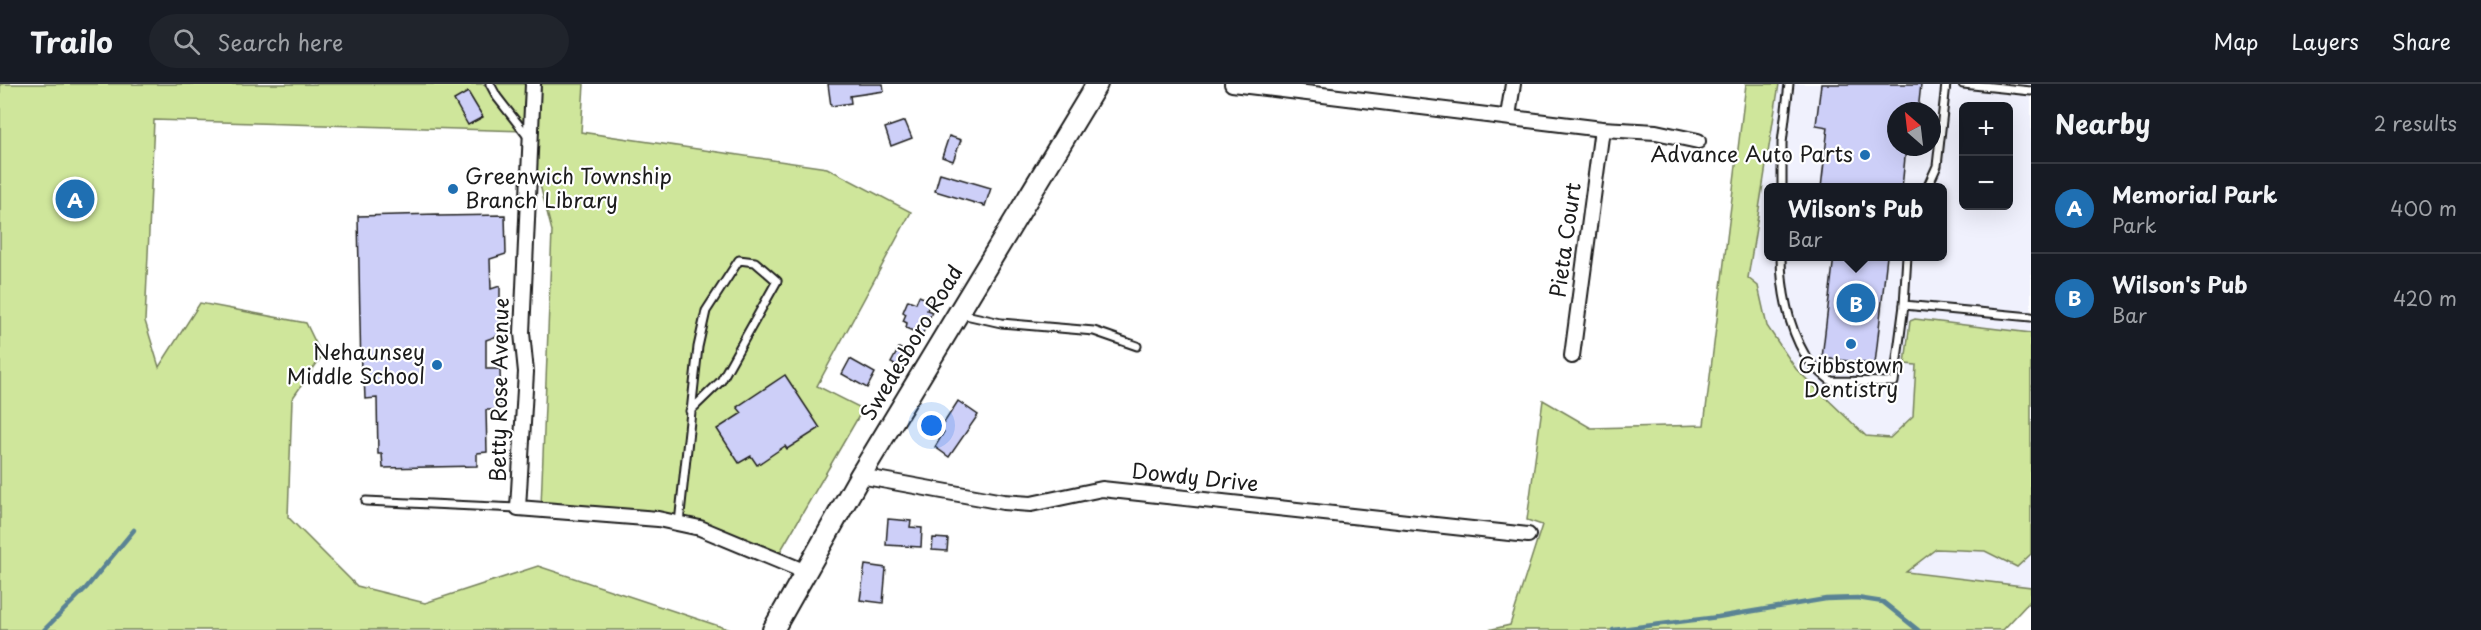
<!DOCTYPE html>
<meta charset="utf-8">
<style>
:root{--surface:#171b24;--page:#20242c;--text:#f1f3f6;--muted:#9ea1a6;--line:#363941;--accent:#1f6fb2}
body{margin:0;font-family:"Playpen Sans",sans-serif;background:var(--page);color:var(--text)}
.controls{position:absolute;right:18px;top:18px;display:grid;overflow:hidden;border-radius:9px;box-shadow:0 6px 24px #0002}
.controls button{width:54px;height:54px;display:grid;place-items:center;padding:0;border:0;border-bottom:2px solid var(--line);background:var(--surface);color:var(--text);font:30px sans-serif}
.compass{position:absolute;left:1887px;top:18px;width:54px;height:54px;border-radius:50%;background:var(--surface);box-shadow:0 6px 24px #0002;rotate:332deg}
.you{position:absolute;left:932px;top:342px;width:21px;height:21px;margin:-15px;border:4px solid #fff;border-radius:50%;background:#1a73e8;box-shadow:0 0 0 9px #1a73e833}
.badge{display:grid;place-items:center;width:39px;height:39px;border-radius:50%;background:var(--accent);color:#fff;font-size:20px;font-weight:700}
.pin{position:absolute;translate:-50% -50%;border:3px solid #fff;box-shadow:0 2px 6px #0006}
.popup{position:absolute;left:1764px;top:99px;width:183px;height:78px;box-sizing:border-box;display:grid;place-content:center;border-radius:9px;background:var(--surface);filter:drop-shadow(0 2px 4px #0005);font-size:20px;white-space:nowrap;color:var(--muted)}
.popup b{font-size:22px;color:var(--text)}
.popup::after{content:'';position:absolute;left:50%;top:100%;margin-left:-12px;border:12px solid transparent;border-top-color:var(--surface)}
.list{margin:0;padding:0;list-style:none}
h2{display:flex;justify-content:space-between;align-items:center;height:78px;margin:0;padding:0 24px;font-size:26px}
h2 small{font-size:20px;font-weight:400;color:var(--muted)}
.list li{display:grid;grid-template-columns:39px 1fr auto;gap:18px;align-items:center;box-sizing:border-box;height:90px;padding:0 24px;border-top:2px solid var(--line)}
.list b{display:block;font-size:22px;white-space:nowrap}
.list p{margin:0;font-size:20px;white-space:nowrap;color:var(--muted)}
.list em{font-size:20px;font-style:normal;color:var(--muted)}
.icon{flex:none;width:33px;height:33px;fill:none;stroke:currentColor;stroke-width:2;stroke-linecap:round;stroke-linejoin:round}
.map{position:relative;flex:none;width:2031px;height:546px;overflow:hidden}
header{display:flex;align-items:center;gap:36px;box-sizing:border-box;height:84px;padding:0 30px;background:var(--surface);border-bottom:2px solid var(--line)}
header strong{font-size:28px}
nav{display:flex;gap:33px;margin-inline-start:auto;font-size:21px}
.search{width:420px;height:54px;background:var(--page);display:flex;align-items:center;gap:15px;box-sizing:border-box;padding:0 21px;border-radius:33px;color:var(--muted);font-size:22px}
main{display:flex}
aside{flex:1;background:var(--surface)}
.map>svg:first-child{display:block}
.built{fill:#f0f1fd;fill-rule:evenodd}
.green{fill:#cfe69b;stroke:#76815c;stroke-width:1.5}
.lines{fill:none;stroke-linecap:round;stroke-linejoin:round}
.stream{stroke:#5a8394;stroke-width:4.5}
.building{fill:#cdcff8;stroke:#1c1c1c;stroke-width:1.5}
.lane-casing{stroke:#1c1c1c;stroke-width:11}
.street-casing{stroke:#1c1c1c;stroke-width:18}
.secondary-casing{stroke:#1c1c1c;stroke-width:24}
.lane{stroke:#fff;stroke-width:7}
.street{stroke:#fff;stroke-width:14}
.secondary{stroke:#fff;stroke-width:20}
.poi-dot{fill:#1f6fb2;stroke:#fff;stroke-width:2}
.labels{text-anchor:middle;stroke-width:4.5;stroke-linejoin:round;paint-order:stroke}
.poi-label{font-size:21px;fill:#1c1c1c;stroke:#fff;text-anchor:end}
.street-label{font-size:21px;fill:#1c1c1c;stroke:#fff}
</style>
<header>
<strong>Trailo</strong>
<div class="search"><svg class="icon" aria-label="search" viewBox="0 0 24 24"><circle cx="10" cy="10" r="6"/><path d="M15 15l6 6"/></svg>Search here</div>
<nav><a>Map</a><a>Layers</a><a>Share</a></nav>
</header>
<main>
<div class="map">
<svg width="2031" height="546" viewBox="0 0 2031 546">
<rect width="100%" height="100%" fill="#fff"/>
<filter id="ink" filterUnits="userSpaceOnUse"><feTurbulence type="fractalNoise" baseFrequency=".0167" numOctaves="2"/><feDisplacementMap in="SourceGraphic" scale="12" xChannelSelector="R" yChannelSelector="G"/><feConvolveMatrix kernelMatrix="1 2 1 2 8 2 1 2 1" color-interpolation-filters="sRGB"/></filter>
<g filter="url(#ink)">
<!-- built -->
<path class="built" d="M 1779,0 L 2031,0 L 2031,503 L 1874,485 L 1742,230 ZM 1964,22 L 2008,22 L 2008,122 L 1964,122 ZM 1896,27 L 1932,27 L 1932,63 L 1896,63 ZM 1769,104 L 1943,104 L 1943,172 L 1769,172 Z"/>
<!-- green -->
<g class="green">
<path d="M 0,0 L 584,0 L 581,48 L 827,84 L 911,128 L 817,302 L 863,325 L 777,473 L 683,436 L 541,422 L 552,147 L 526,47 L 154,36 L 145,237 L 159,283 L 200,219 L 306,239 L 322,272 L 292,315 L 288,433 L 357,502 L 425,519 L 538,482 L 731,546 L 0,546 Z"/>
<path d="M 1746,0 L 1779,0 L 1748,194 L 1758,202 L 1767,242 L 1796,285 L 1866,352 L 1890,354 L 1913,332 L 1916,281 L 1905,280 L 1910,237 L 1915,235 L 2031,249 L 2031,470 L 2017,483 L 1985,467 L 1936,465 L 1906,488 L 2031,503 L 2031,516 L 2003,546 L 1488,546 L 1510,541 L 1542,441 L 1527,436 L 1543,316 L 1591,344 L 1704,341 Z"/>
</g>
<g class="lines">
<!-- stream -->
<g class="stream">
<path d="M 44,546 L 86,504 L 134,446"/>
<path d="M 1613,546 L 1718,533 L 1826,515 L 1857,514 L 1883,518 L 1918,546"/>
</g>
</g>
<!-- building -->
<g class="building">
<path d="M 828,0 L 883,0 L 884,7 L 850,12 L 851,19 L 831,22 Z"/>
<path d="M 1821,0 L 1921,0 L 1918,27 L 1896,27 L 1896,63 L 1906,63 L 1902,104 L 1821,104 L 1828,43 L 1816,41 Z"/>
<path d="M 468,8 L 483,33 L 468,41 L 454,16 Z"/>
<path d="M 905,37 L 912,54 L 891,62 L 885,44 Z"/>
<path d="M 949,52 L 961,56 L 953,77 L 942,73 Z"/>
<path d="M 940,89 L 991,104 L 985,122 L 935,107 Z"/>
<path d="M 438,130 L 438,132 L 505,131 L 506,170 L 490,175 L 491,205 L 500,202 L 500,251 L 486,256 L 486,285 L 500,285 L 501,326 L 486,326 L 487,368 L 477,369 L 477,382 L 383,384 L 382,370 L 378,370 L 377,314 L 365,315 L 364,290 L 361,290 L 358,132 Z"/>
<path d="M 1834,172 L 1887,172 L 1875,280 L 1822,274 Z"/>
<path d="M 919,212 L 931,217 L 927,226 L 932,228 L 922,251 L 906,244 L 907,239 L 903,237 L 906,230 L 903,228 L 908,216 L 916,219 Z"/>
<path d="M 899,264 L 909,270 L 901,284 L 891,279 Z"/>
<path d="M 850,275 L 875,289 L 867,304 L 842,290 Z"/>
<path d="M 785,291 L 820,344 L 787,365 L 785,362 L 757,381 L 751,372 L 739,379 L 717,345 L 742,329 L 737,323 Z"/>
<path d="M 958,317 L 978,331 L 949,373 L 935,363 L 944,348 L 940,345 Z"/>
<path d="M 888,435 L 911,437 L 910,443 L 922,444 L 921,463 L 886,461 Z"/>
<path d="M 933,454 L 948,455 L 947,467 L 932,466 Z"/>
<path d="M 865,481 L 886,484 L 883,519 L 860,516 Z"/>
</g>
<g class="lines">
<!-- lane casing -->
<g class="lane-casing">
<g id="lane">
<path d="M 490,0 L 497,13 L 529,54"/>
<path d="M 1963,0 L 2031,7"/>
<path d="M 1782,104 L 1782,59 L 1789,0"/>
<path d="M 1927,104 L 1937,82 L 1946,0"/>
<path d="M 1781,172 C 1781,205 1788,242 1805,271 C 1810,281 1822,289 1831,297 L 1894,298 L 1904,221"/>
<path d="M 1907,172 L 1904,221 L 2031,233"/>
<path d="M 961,230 L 1001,239 L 1094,247 L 1137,262"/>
<path d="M 366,417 L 518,424"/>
<path d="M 679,439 L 698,263 L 706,227 L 739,176 L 755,178 L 777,197 L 721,297 L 690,327"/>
</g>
</g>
<!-- street casing -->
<g class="street-casing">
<g id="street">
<path d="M 533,0 L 522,249 L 526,288 L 518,424 L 658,435 L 700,444 L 806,488"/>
<path d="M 1232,0 L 1602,45 L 1656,48 L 1698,57"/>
<path d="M 1508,32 L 1513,0"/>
<path d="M 1572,272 L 1602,45"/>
<path d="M 860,392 L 1003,418 L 1031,420 L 1102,405 L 1528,451"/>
</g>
</g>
<!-- secondary casing -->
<g class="secondary-casing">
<path id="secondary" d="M 773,546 L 860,392 L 1097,0"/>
</g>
<!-- lane -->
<use href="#lane" class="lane"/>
<!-- street -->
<use href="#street" class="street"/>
<!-- secondary -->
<use href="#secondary" class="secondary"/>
</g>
</g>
<!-- markers -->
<g class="poi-dot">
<circle cx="1865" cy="71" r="6"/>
<circle cx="453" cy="105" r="6"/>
<circle cx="1851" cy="260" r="6"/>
<circle cx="437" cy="281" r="6"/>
</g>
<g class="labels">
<!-- poi labels -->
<g class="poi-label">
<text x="1853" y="78">Advance Auto Parts</text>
<text x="465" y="100" text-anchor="start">Greenwich Township<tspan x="465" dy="24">Branch Library</tspan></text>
<text x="425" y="276">Nehaunsey<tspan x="425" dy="24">Middle School</tspan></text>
<text x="1851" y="289" text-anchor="middle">Gibbstown<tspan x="1851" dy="24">Dentistry</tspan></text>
</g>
<!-- street labels -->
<g class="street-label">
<text transform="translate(1566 156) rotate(-82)" y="7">Pieta Court</text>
<text transform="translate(912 259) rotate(-59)" y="7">Swedesboro Road</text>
<text transform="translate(500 306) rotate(-89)" y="7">Betty Rose Avenue</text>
<text transform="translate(1195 394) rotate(6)" y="7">Dowdy Drive</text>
</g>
</g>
</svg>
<div class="controls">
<button>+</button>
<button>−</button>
</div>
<svg class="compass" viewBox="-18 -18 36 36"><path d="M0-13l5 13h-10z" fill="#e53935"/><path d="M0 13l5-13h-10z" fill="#9ea1a6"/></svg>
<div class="you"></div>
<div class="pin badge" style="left:75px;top:115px">A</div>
<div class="pin badge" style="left:1856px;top:219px">B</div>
<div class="popup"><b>Wilson's Pub</b>Bar</div>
</div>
<aside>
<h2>Nearby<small>2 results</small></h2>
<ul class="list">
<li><span class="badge">A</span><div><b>Memorial Park</b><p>Park</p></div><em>400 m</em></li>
<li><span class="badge">B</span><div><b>Wilson's Pub</b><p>Bar</p></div><em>420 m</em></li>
</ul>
</aside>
</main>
